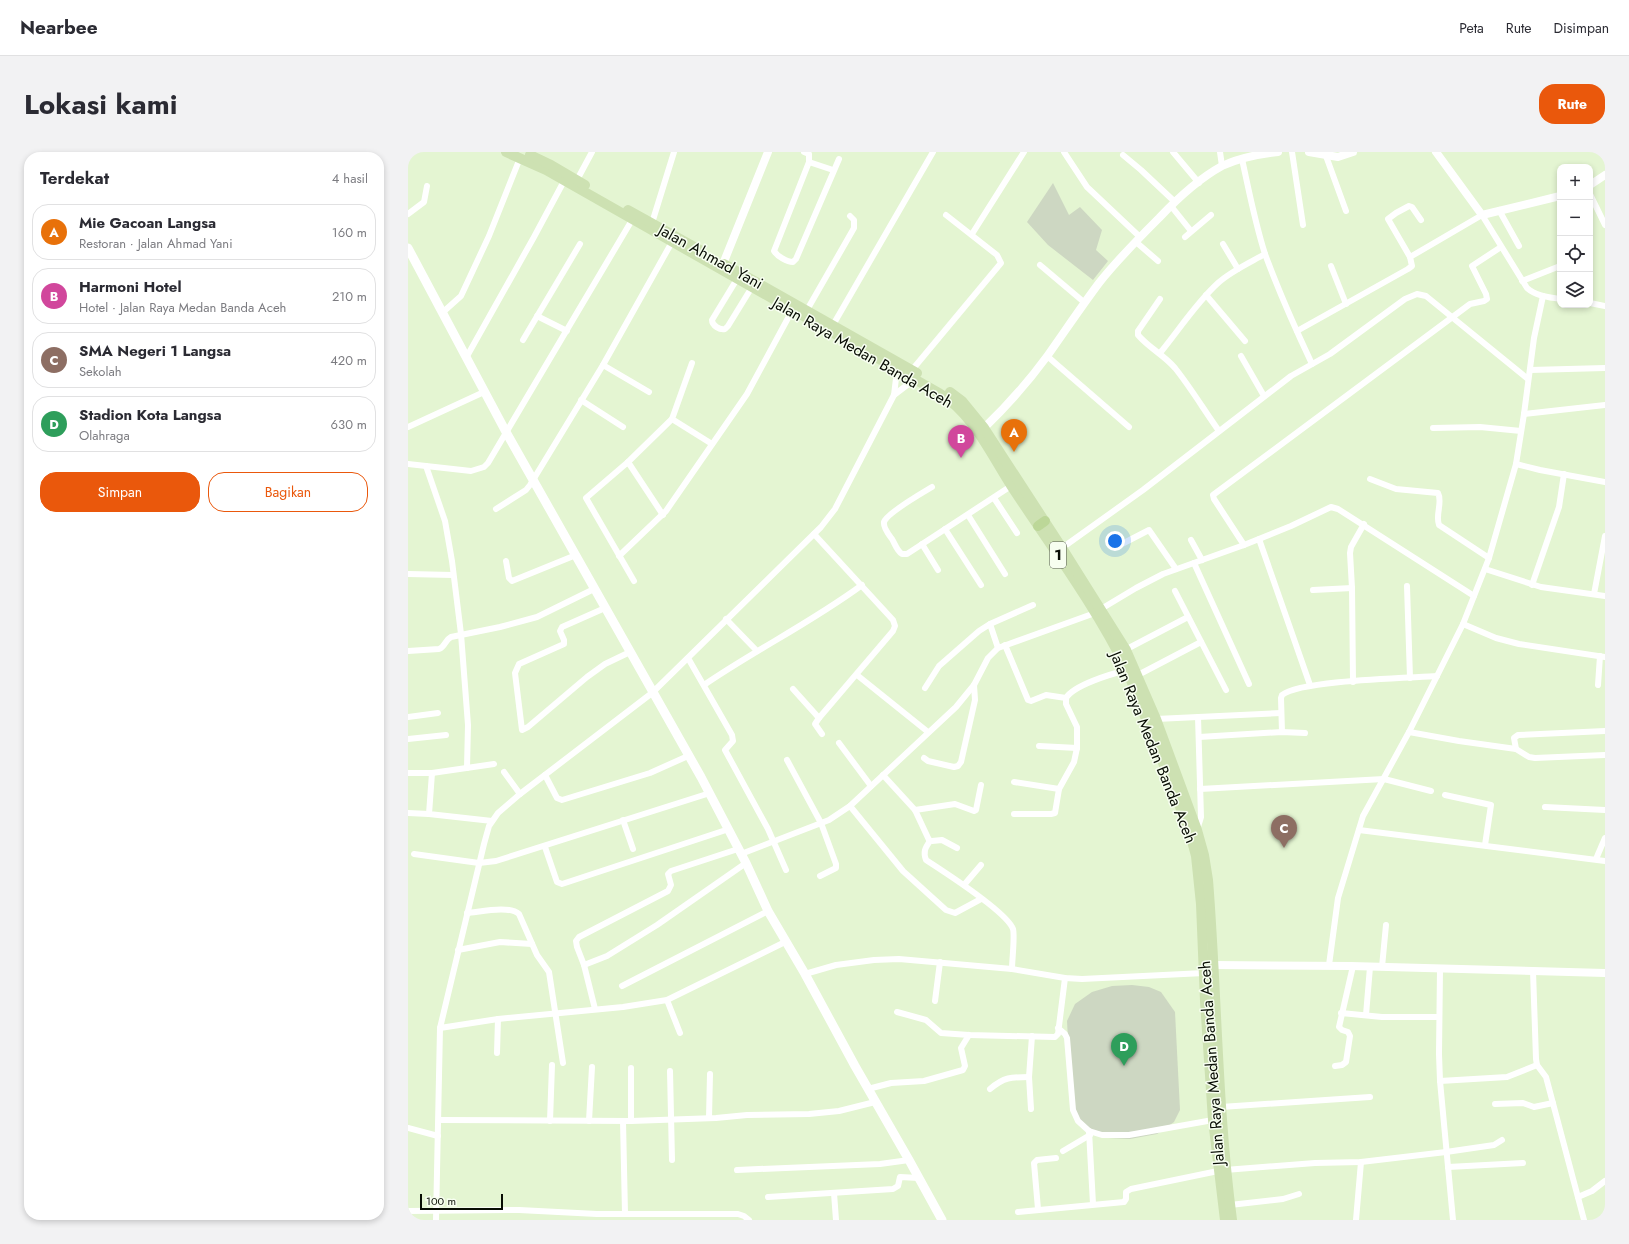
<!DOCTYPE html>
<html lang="id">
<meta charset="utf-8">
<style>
:root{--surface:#fff;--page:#f2f2f3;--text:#2b2b33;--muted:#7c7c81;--line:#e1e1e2;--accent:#ea580c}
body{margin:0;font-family:Jost,sans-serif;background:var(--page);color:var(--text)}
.controls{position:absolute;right:12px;top:12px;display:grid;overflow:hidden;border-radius:8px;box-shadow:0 2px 6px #0003}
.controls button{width:36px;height:36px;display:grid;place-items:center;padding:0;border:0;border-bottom:1px solid var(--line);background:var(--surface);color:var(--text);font:20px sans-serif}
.scale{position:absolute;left:12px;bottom:10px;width:83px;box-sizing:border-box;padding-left:4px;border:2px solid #080d04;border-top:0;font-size:11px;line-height:14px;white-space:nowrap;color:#080d04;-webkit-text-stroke:3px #f7fef0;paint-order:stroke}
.you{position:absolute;left:707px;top:389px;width:14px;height:14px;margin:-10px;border:3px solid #fff;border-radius:50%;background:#1a73e8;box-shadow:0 0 0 6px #1a73e833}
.badge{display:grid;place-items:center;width:26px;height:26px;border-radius:50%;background:var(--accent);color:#fff;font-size:13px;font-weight:700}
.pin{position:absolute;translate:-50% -33px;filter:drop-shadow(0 1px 2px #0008)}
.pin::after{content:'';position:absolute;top:21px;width:14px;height:12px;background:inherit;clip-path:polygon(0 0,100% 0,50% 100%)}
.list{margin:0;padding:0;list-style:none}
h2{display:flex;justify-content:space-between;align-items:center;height:52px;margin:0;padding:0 16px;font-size:17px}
h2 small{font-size:13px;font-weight:400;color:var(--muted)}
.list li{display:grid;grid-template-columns:26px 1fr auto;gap:12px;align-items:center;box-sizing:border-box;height:56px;margin:0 8px 8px;padding:0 8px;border:1px solid var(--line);border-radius:16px}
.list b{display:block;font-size:15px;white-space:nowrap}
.list p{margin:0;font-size:13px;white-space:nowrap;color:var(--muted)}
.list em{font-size:13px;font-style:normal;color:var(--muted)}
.actions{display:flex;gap:8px;padding:12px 16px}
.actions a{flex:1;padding:9px 0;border:1px solid var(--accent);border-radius:16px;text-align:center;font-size:14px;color:var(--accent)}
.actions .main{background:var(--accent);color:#fff}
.icon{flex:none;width:22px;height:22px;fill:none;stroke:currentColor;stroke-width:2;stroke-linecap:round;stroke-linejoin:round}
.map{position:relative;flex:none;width:1197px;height:1068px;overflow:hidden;border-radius:16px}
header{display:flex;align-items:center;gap:24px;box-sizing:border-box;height:56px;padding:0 20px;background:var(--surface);border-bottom:1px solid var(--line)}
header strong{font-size:19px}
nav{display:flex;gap:22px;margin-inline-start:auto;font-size:14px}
.intro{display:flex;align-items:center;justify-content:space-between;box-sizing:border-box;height:96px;padding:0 24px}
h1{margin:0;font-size:28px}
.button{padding:10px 18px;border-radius:16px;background:var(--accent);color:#fff;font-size:14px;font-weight:700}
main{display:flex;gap:24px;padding:0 24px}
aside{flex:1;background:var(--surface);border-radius:16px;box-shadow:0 2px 6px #0003}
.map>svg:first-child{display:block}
.green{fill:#cdd7c2}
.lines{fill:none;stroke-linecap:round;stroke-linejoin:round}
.minor{stroke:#fff;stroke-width:6}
.tertiary{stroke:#fff;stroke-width:8}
.secondary{stroke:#fff;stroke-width:9}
.primary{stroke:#cde1b2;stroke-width:10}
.trunk{stroke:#bcd798;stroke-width:10}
.labels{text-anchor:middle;stroke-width:3;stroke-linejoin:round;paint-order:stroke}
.shield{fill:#f7fef0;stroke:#50554b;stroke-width:1}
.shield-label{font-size:15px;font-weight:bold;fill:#080d04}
.street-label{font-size:16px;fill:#080d04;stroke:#f7fef0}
</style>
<header>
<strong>Nearbee</strong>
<nav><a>Peta</a><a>Rute</a><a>Disimpan</a></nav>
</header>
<div class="intro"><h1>Lokasi kami</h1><a class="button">Rute</a></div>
<main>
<aside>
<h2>Terdekat<small>4 hasil</small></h2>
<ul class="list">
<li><span class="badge" style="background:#e8710a">A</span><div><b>Mie Gacoan Langsa</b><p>Restoran · Jalan Ahmad Yani</p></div><em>160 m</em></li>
<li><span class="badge" style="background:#d1479c">B</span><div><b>Harmoni Hotel</b><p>Hotel · Jalan Raya Medan Banda Aceh</p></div><em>210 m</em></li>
<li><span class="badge" style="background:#8d6e63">C</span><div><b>SMA Negeri 1 Langsa</b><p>Sekolah</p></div><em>420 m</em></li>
<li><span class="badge" style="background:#2e9e5b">D</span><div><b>Stadion Kota Langsa</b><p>Olahraga</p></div><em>630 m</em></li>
</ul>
<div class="actions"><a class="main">Simpan</a><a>Bagikan</a></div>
</aside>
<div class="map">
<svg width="1197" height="1068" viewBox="0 0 1197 1068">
<rect width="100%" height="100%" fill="#e4f5d2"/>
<!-- green -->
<g class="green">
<path d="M 645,31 L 661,63 L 672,55 L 694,78 L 688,98 L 700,109 L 685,128 L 640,93 L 619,70 Z"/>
<path d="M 724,833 L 741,835 L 753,840 L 767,860 L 772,958 L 766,970 L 749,982 L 722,987 L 700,986 L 684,982 L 664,960 L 659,869 L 667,852 L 684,840 L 704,834 Z"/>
</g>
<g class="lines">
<!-- minor -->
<g class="minor">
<path d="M 396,0 L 401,2 L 401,10 L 366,99 C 369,104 379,110 385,110 L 388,107 L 431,7"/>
<path d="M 656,0 L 679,35 L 732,85"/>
<path d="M 765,0 L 791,31"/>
<path d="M 812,0 L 814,14"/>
<path d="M 884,0 L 895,73"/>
<path d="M 715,3 L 733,18 L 767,50"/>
<path d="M 918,4 L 938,59"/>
<path d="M 834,7 C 841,39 847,71 857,102 C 871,140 887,176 904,212"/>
<path d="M 401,10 L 425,18"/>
<path d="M 169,28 L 184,0"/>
<path d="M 1182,42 L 1197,73"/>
<path d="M 763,54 L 783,79"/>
<path d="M 1091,58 L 1111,94"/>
<path d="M 0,62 L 16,50 L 19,34"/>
<path d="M 244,71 L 266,0"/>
<path d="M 564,82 L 616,0"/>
<path d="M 777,85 L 803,63"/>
<path d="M 728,90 L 750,109"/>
<path d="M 815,92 L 830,117"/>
<path d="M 1182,99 L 1182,100"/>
<path d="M 1002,105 L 980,67 L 988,61 L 1001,54 L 1004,55 L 1013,68"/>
<path d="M 632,113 L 677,151"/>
<path d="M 923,114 L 938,152"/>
<path d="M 329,127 L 304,168 C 304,174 312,178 317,177 L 320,174 L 344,135"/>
<path d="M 1114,129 L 1152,114"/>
<path d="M 798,143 L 837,189"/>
<path d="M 752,147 L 730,179 L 730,183 C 741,196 756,203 767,216 C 783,236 796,258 811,279"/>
<path d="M 1182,151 L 1197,154"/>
<path d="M 399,158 L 446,76 L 446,68 L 442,64"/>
<path d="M 34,161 L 53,144 L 81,84 L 112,6"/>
<path d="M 129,164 L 159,179"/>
<path d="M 425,173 L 525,0"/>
<path d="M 889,179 L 1000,117 L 1004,114 L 1002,105 L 1074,63 L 1119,136 C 1128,144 1141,145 1152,147"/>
<path d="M 115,188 L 172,92"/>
<path d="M 752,201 C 771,178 788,151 810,131 C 823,119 841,111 857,102"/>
<path d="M 639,204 L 721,275"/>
<path d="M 833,204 L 856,244"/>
<path d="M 58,206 L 126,85 L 156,29"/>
<path d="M 284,211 L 264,267 L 304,292"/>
<path d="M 195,213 L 241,240"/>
<path d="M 504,218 L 593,111 L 589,103 L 538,63"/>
<path d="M 1122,218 L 1197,216"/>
<path d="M 486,243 L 507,227"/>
<path d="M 173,248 L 215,275"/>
<path d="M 1116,262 L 1197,253"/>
<path d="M 0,275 L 76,240"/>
<path d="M 1025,276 L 1072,275 L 1113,279"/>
<path d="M 220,310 L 264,267"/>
<path d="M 0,312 L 63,319 L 76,315 L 80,311 L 224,68"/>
<path d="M 1108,312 L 1132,318 L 1197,330"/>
<path d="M 18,314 L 37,369 L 44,409 L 53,482 L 60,573 L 59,616"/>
<path d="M 962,327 L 988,337 L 1030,341 C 1035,350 1027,363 1031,373 L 1081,406"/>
<path d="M 524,335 C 514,341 479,361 476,370 C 475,376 481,383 484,387 C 487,392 489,399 494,402 L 499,402 L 603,334"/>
<path d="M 586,346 L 609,381"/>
<path d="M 88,357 L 118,338 L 122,333 L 195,213 L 264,90"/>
<path d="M 560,363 L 597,422"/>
<path d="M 537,377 L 573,433"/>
<path d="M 406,382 L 485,468 L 487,474 L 485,479 L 411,566 L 407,572 L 414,582"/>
<path d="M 851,387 L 902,533"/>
<path d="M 783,388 L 794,408"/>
<path d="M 514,392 L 530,418"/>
<path d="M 712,393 L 741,378 L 768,417"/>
<path d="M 836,393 L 806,347 L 805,343 L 1062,152 L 1076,149 L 1079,147 L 1078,142 L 1064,114 L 1093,95"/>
<path d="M 654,396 L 735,338 L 883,224 L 922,202 L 997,147 L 1009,142 L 1018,144 L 1120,227"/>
<path d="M 211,404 L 258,359 L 339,242 L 386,155"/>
<path d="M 98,409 L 101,426 L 104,429 L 168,403"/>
<path d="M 786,411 L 841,532"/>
<path d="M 1077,417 L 1133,435 L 1197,444"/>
<path d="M 0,422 L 45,423"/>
<path d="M 226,429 L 178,346 L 220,310 L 255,363"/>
<path d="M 1124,433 L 1151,355 L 1156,322"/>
<path d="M 999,434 L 1002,526"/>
<path d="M 905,438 L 944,436"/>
<path d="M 767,439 L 818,538"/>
<path d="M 1186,442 L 1197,384"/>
<path d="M 197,456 L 154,475 L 152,479 L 156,488 L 156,492 L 111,512 L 107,521 L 114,578 L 120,575 L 179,525 L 197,512 L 222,500"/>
<path d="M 693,457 L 728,436 L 755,422 L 836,393 L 883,374 L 923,355 L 930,357 L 1066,444"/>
<path d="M 318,467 L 349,499"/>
<path d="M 1055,472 L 1088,486 L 1111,492 L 1197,505"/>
<path d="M 597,493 L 620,548 L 623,549 L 638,543 L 658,546"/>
<path d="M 590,496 L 582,472 L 625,453"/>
<path d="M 0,499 L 31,497 C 37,495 37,488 43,485 L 92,475 L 129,465 L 186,437"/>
<path d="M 715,499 L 780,465"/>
<path d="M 280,506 L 324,583 L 325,589 L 317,598 L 360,677 L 378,718"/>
<path d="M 449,523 L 520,580"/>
<path d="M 730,523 L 793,490"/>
<path d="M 945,530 L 944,436 L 942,401 L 943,395 L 956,372"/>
<path d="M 296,533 C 347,498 404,470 454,433"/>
<path d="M 1190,533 L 1192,504"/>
<path d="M 517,536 L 531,514 L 571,479 L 582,472"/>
<path d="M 385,537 L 411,566"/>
<path d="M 0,565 L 30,561"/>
<path d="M 748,567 L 873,561"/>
<path d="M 874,580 L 873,546 L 874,543 C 892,528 1000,526 1029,524"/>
<path d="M 1001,580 L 1051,589 L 1108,597 L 1121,605 L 1127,606 L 1197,603"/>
<path d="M 791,585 L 874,580 L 897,581"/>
<path d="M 0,587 L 38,583"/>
<path d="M 431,591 L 463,634"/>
<path d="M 631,594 L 669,596"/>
<path d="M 1108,597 L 1106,586 L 1110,583 L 1197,579"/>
<path d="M 516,606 L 520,609 L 546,615 L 550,614 L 553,610 L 567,548 L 566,533"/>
<path d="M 379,608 L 413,671 L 428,712 L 428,716 L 412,724"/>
<path d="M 96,620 L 112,642"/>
<path d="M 0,621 L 24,621 L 21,662 L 84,669"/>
<path d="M 24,621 L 86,612"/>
<path d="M 137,623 L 149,646 L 154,648 L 242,621 L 280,604"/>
<path d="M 475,623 L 507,658 L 521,688 L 524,689 L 534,688 L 549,696"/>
<path d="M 606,630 L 651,637"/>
<path d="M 792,637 L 976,627 L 1023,639"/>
<path d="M 1037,643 L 1083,653 L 1077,693"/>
<path d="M 442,654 L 495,719 L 538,758 L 547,761 L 573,747"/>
<path d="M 1137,655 L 1197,658"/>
<path d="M 507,658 L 547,652 L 566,659 L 568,658 L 573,633"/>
<path d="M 0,661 L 21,662"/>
<path d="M 606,662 L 643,662 L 647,661 L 651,637 L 666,610 L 669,596 L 669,575 L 658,552 L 658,546 C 666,533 703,522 719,518"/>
<path d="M 215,668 L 225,697"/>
<path d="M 789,678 L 793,665 L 790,565"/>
<path d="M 951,678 L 1197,709"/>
<path d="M 522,689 C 517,696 515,700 518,708 C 535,719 599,760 605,777 C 607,784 604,808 604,817"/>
<path d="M 137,695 L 149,730 L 154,732 L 321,677"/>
<path d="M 6,702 L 71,711 L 88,709 L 302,641"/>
<path d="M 333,702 L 421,668 L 442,654 L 548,555 L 566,533 L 580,506 L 590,496 L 687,461"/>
<path d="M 1188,707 L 1197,686"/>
<path d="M 556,733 L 573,713"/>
<path d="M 59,761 C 72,760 101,753 111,762 L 129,803 L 141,820 L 155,911"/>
<path d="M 50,798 L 92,790 L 124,792"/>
<path d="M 176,813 L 199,804 L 249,773 L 338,711"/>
<path d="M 921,813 L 930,746 L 955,664 L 1001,580 L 1055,472 L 1081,406 L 1108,312 L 1116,262 L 1126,186 L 1135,144"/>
<path d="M 974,815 L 978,773"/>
<path d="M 1032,817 L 1031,902 L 1032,929 L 1045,1068"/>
<path d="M 1125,819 L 1128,907 L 1129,913 L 1138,925 L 1176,1068"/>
<path d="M 397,822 L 428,813 L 466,808 L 491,807 L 604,817 L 657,826 L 674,827 L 796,821"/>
<path d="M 214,834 L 360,759"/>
<path d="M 259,848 L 272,881"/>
<path d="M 527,849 L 532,810"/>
<path d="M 187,857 L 176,813 L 169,795 L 168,789 L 171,785 L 260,739 L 263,733 L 260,722 L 263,719 L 330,697"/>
<path d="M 489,860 L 518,868 L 533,881 L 561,883 L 647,885 L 650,882 L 657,826"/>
<path d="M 933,861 L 974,865 L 1031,865"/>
<path d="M 958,863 L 962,815"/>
<path d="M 32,876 L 90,867 L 215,855 L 259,848 L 377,790"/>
<path d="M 650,876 L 657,882 L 659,886 L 665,958 L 670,969 L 681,979 L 694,983 L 721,983 L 805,968"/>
<path d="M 89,901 L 90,867"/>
<path d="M 927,914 L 934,913 L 938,910 L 942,884 L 940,880 L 934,878 L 931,875 L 945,814"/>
<path d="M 262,919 L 264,1008"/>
<path d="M 1032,929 L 1099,925 L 1129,913"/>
<path d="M 460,937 L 483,931 L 516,929 L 555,918 L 557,914 L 553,896 L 561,883"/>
<path d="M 582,937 C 596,925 603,925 621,925"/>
<path d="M 1087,952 L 1115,951 L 1126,955 L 1145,951"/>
<path d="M 813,955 L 962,945"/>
<path d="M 623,957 L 621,925 L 624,884"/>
<path d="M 301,966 L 302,922"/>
<path d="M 31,968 L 223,969 L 308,966 L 339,963 L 401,962 L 431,959 L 467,950"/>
<path d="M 142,969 L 144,913"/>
<path d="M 181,969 L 184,915"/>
<path d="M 215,969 L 217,1062"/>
<path d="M 223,969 L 223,916"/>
<path d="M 0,976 L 30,984"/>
<path d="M 681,979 L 685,1052"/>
<path d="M 655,999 L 682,983"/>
<path d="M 1040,1015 L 1115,1011"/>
<path d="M 329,1018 L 472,1012 L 501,1008"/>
<path d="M 817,1018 L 907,1011 L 953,1010 L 1038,1000 L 1086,993 L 1094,988"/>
<path d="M 426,1041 L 428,1068"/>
<path d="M 360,1045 L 485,1037 L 490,1034 L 492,1025 L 511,1026"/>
<path d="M 1170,1045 L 1184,1039 L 1197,1029"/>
<path d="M 822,1053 L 875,1047 L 891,1042"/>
<path d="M 630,1057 L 626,1011 L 629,1008 L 648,1006"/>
<path d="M 0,1059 L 111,1058 L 189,1062 L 330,1062 L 336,1064 L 341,1068"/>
<path d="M 610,1060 L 716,1050 L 718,1047 L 718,1040 L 723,1037 L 810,1019"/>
<path d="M 28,1068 L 32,876 L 76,692 L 81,674 L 90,661 L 112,642 L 244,541 L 413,375 L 427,357 L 486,243 L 489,218"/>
<path d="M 948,1068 L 953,1010"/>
</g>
<!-- tertiary -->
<g class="tertiary">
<path d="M 901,0 L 930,5 L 945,0"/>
<path d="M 1028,0 L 1074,63 L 1152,44"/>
<path d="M 1182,33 L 1197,23"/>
<path d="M 315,112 L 360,0"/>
<path d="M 576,276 C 599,254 621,229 640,203 C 657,179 673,155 691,131 C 709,108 730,87 751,66 C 768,48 792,26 814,14 C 831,6 851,2 870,0"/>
<path d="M 805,813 L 943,814 L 1197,821"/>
</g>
<!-- secondary -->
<path class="secondary" d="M 0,96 L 98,280 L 293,625 L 338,711 L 360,759 L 397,822 L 447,914 L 501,1008 L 534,1068"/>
<!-- primary -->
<g class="primary">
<path d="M 98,0 L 138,18 L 531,241 C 566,262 584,305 606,338 C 645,397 688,455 719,518 L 781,678 L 788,704 L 793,752 L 797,849 L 805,968 L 817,1068"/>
<path d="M 122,3 L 143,13 L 177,33"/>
<path d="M 220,58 L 292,98"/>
<path d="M 316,112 L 509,221"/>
<path d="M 542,240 L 554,249 L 576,276 L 654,396 L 718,498 L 748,567 L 789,678 L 796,703 L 800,728 C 809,842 809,956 824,1068"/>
</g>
<!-- trunk -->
<path class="trunk" d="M 630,374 L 637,369"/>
</g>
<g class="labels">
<!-- shield labels -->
<rect class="shield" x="642" y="390" width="16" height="26" rx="3"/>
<g class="shield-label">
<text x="650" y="408">1</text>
</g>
<!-- street labels -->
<g class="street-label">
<text transform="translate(303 104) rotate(29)" y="6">Jalan Ahmad Yani</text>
<text transform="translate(455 200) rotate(30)" y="6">Jalan Raya Medan Banda Aceh</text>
<text transform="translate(746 595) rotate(68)" y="6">Jalan Raya Medan Banda Aceh</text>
<text transform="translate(803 911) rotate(-94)" y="6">Jalan Raya Medan Banda Aceh</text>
</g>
</g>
</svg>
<div class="controls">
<button>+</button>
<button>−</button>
<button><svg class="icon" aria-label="locate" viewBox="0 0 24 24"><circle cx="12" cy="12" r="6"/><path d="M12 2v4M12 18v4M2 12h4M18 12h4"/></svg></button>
<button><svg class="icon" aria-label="layers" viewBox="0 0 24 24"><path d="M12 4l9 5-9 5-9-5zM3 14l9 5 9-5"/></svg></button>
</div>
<div class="scale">100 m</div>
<div class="you"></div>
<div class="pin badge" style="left:606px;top:300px;background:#e8710a">A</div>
<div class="pin badge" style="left:553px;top:306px;background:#d1479c">B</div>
<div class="pin badge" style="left:876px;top:696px;background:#8d6e63">C</div>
<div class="pin badge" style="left:716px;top:914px;background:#2e9e5b">D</div>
</div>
</main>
